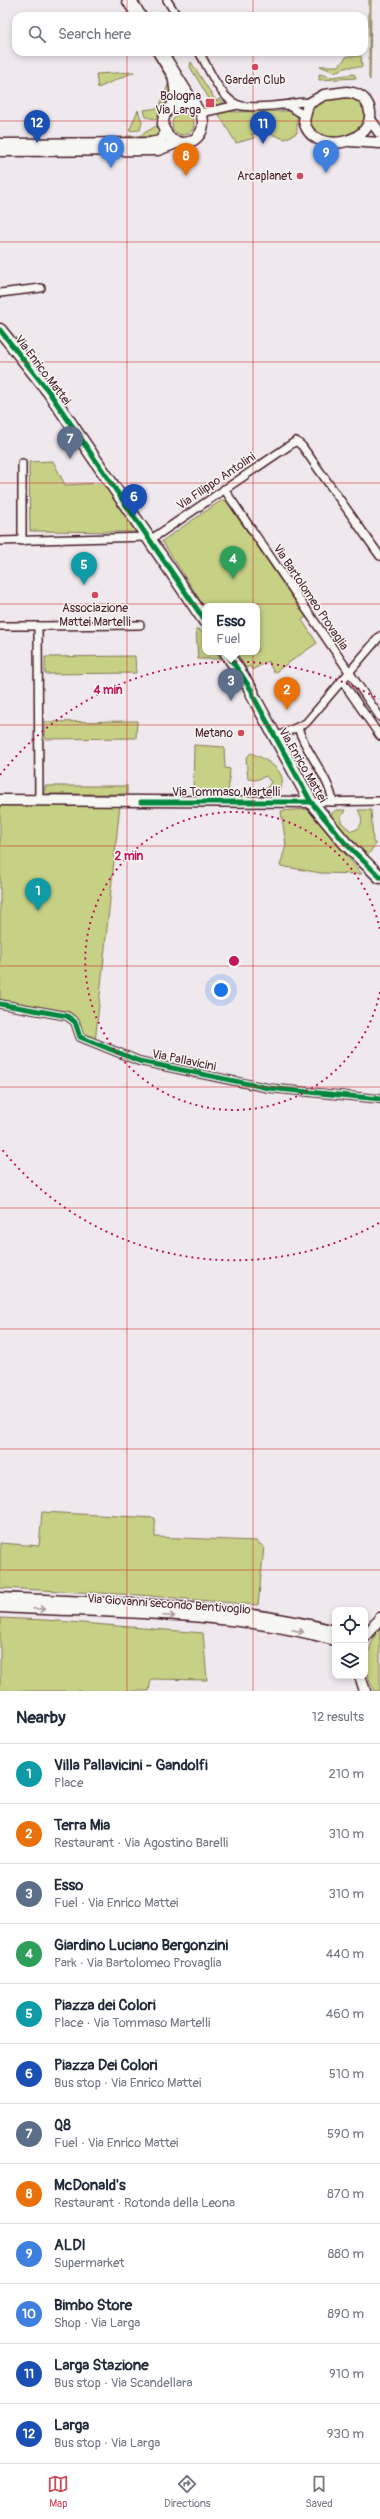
<!DOCTYPE html>
<meta charset="utf-8">
<style>
:root{--surface:#fff;--page:#f6f6f7;--text:#1f2937;--muted:#747a83;--line:#e0e1e3;--accent:#d1495b}
body{margin:0;font-family:Pangolin,sans-serif;background:var(--page);color:var(--text)}
.controls{position:absolute;right:12px;bottom:12px;display:grid;overflow:hidden;border-radius:8px;box-shadow:0 2px 6px #0003}
.controls button{width:36px;height:36px;display:grid;place-items:center;padding:0;border:0;border-bottom:1px solid var(--line);background:var(--surface);color:var(--text);font:20px sans-serif}
.you{position:absolute;left:221px;top:990px;width:14px;height:14px;margin:-10px;border:3px solid #fff;border-radius:50%;background:#1a73e8;box-shadow:0 0 0 6px #1a73e833}
.badge{display:grid;place-items:center;width:26px;height:26px;border-radius:50%;background:var(--accent);color:#fff;font-size:13px;font-weight:700}
.pin{position:absolute;translate:-50% -33px;filter:drop-shadow(0 1px 2px #0008)}
.pin::after{content:'';position:absolute;top:21px;width:14px;height:12px;background:inherit;clip-path:polygon(0 0,100% 0,50% 100%)}
.popup{position:absolute;left:202px;top:603px;width:58px;height:52px;box-sizing:border-box;display:grid;place-content:center;border-radius:8px;background:var(--surface);filter:drop-shadow(0 1px 3px #0005);font-size:13px;white-space:nowrap;color:var(--muted)}
.popup b{font-size:15px;color:var(--text)}
.popup::after{content:'';position:absolute;left:50%;top:100%;margin-left:-8px;border:8px solid transparent;border-top-color:var(--surface)}
.list{margin:0;padding:0;list-style:none}
h2{display:flex;justify-content:space-between;align-items:center;height:52px;margin:0;padding:0 16px;font-size:17px}
h2 small{font-size:13px;font-weight:400;color:var(--muted)}
.list li{display:grid;grid-template-columns:26px 1fr auto;gap:12px;align-items:center;box-sizing:border-box;height:60px;padding:0 16px;border-top:1px solid var(--line)}
.list b{display:block;font-size:15px;white-space:nowrap}
.list p{margin:0;font-size:13px;white-space:nowrap;color:var(--muted)}
.list em{font-size:13px;font-style:normal;color:var(--muted)}
.icon{flex:none;width:22px;height:22px;fill:none;stroke:currentColor;stroke-width:2;stroke-linecap:round;stroke-linejoin:round}
.map{position:relative;flex:none;width:380px;height:1691px;overflow:hidden}
.search{position:absolute;background:var(--surface);box-shadow:0 2px 6px #0003;left:12px;right:12px;top:12px;height:44px;display:flex;align-items:center;gap:10px;box-sizing:border-box;padding:0 14px;border-radius:12px;color:var(--muted);font-size:15px}
.sheet{height:772px;background:var(--surface)}
nav{display:flex;justify-content:space-around;align-items:center;box-sizing:border-box;height:56px;border-top:1px solid var(--line);background:var(--surface);font-size:11px;color:var(--muted)}
nav a{display:grid;justify-items:center;gap:2px}
nav .on{color:var(--accent)}
.map>svg:first-child{display:block}
.green{fill:#c6d185;stroke:#887858}
.lines{fill:none;stroke-linecap:round;stroke-linejoin:round}
.street-casing{stroke:#4a1f2b;stroke-width:10}
.secondary-casing{stroke:#4a1f2b;stroke-width:13}
.primary-casing{stroke:#4a1f2b;stroke-width:15}
.highway-casing{stroke:#4a1f2b;stroke-width:16}
.street{stroke:#f6f6f2;stroke-width:7}
.secondary{stroke:#f6f6f2;stroke-width:10}
.primary{stroke:#f6f6f2;stroke-width:12}
.highway{stroke:#f6f6f2;stroke-width:13}
.cycleway-casing{stroke:#f6f6f2;stroke-width:8}
.cycleway{stroke:#00873e;stroke-width:5}
.oneway{stroke:#a99598}
.grid{fill:none;stroke:#d62828;stroke-width:1;stroke-opacity:0.55}
.ring{fill:none;stroke:#c2185b;stroke-width:2;stroke-dasharray:2 4}
.poi-dot{fill:#d1495b;stroke:#f6f6f2;stroke-width:1.5}
.labels{text-anchor:middle;stroke-width:3;stroke-linejoin:round;paint-order:stroke}
.poi-label{font-size:12px;fill:#4a1f2b;stroke:#f6f6f2;text-anchor:end}
.street-label{font-size:12px;fill:#4a1f2b;stroke:#f6f6f2}
.centre{fill:#c2185b;stroke:#f6f6f2;stroke-width:2}
.ring-label{font-size:12px;text-anchor:middle;font-weight:bold;fill:#c2185b;stroke:#f6f6f2;stroke-width:3;stroke-linejoin:round;paint-order:stroke}
</style>
<div class="map">
<svg width="380" height="1691" viewBox="0 0 380 1691">
<rect width="100%" height="100%" fill="#efe8ed"/>
<filter id="ink" filterUnits="userSpaceOnUse"><feTurbulence type="fractalNoise" baseFrequency=".025" numOctaves="2"/><feDisplacementMap in="SourceGraphic" scale="8" xChannelSelector="R" yChannelSelector="G"/><feConvolveMatrix kernelMatrix="1 2 1 2 8 2 1 2 1" color-interpolation-filters="sRGB"/></filter>
<g filter="url(#ink)">
<!-- green -->
<g class="green">
<path d="M 369,0 L 371,0 L 370,80 L 369,78 Z"/>
<path d="M 151,52 L 154,52 L 173,85 C 171,95 165,115 155,119 L 146,117 L 144,110 L 159,108 L 169,82 Z"/>
<path d="M 347,56 L 361,56 L 362,67 L 348,67 L 334,72 L 320,66 L 339,66 Z"/>
<path d="M 191,62 L 216,101 L 220,99 L 231,112 L 292,111 L 297,116 L 297,133 L 285,139 L 268,133 L 251,134 L 254,138 L 236,143 L 190,67 Z"/>
<path d="M 134,72 L 98,88 L 96,74 Z"/>
<path d="M 319,74 L 332,77 L 354,74 L 356,78 L 319,80 Z"/>
<path d="M 347,97 C 364,99 366,111 364,125 C 348,137 334,140 315,133 L 308,121 L 315,105 L 327,99 Z"/>
<path d="M 138,110 L 142,122 L 140,130 L 129,131 Z"/>
<circle cx="183" cy="124" r="11"/>
<path d="M 158,125 L 161,134 L 157,139 L 125,140 L 127,136 L 139,136 Z"/>
<path d="M 53,461 L 65,485 L 103,483 L 138,532 L 30,531 L 29,462 Z"/>
<path d="M 222,500 L 226,501 L 306,617 L 302,620 L 317,643 L 274,673 L 268,661 L 252,670 L 250,666 L 246,668 L 236,652 L 257,652 L 257,606 L 205,606 L 205,608 L 162,541 Z"/>
<path d="M 196,629 L 200,630 L 205,636 L 205,652 L 216,652 L 221,659 L 198,659 Z"/>
<path d="M 135,656 L 136,673 L 45,674 L 45,657 Z"/>
<path d="M 137,721 L 136,738 L 45,739 L 45,722 Z"/>
<path d="M 194,745 L 224,747 L 225,768 L 230,769 L 228,795 L 193,795 Z"/>
<path d="M 251,753 C 264,758 292,773 279,790 L 254,791 L 267,788 L 271,782 L 266,776 L 256,780 L 248,779 L 246,758 Z"/>
<rect x="45" y="786" width="82" height="8"/>
<path d="M 0,800 L 120,804 L 95,1043 L 80,1037 L 75,1022 L 67,1016 L 0,1005 Z"/>
<path d="M 307,809 L 362,874 L 321,873 L 280,866 L 286,845 L 281,811 Z"/>
<path d="M 336,810 L 345,810 L 341,817 L 341,822 L 351,831 C 363,829 364,819 358,810 L 371,810 L 373,842 L 376,844 L 367,856 L 332,819 L 331,814 Z"/>
<path d="M 42,1512 L 155,1518 L 155,1537 L 256,1541 L 264,1547 L 258,1605 L 138,1595 L 0,1588 L 0,1543 L 39,1546 Z"/>
<path d="M 0,1618 L 45,1620 L 203,1633 L 207,1680 L 151,1679 L 149,1691 L 0,1691 Z"/>
<path d="M 380,1626 L 380,1691 L 374,1691 C 362,1668 367,1648 380,1626 Z"/>
</g>
<g class="lines">
<!-- street casing -->
<g class="street-casing">
<g id="street">
<path d="M 167,0 L 177,16"/>
<path d="M 199,52 C 209,68 221,102 242,106 C 255,108 269,106 282,105 C 292,105 300,100 310,103"/>
<path d="M 287,105 L 304,115"/>
<path d="M 201,113 L 238,105"/>
<path d="M 0,293 L 41,288"/>
<path d="M 22,463 L 22,541"/>
<path d="M 224,489 L 380,717"/>
<path d="M 150,540 L 296,441 L 302,446 L 380,556"/>
<path d="M 0,541 L 148,537"/>
<path d="M 0,626 L 38,626 L 39,801"/>
<path d="M 38,626 L 140,625"/>
<path d="M 342,681 L 380,736"/>
<path d="M 298,728 C 306,753 329,777 333,802"/>
<path d="M 276,737 L 306,723 L 380,636"/>
<path d="M 311,802 L 380,801"/>
<path d="M 0,1004 L 67,1016 L 75,1022 L 80,1037 L 139,1061 L 268,1088 L 380,1099"/>
</g>
</g>
<!-- secondary casing -->
<g class="secondary-casing">
<g id="secondary">
<path d="M 347,92 C 357,93 365,97 369,107 C 380,144 312,158 304,121 L 308,104 L 324,95 Z"/>
<circle cx="183" cy="123" r="20"/>
<path d="M 371,121 L 380,133"/>
<path d="M 350,141 L 380,143"/>
<path d="M 0,144 L 150,143 L 160,141 L 166,132"/>
<path d="M 0,151 L 158,150 L 179,142"/>
<path d="M 0,800 L 311,802"/>
<path d="M 0,1598 C 112,1604 226,1603 335,1631"/>
<path d="M 0,1607 C 108,1613 231,1610 335,1640"/>
<path d="M 365,1637 L 380,1618"/>
<path d="M 360,1676 L 365,1691"/>
</g>
</g>
<!-- primary casing -->
<g class="primary-casing">
<g id="primary">
<path d="M 0,330 L 49,392 L 205,621"/>
<path d="M 226,652 L 252,691 L 253,696 L 311,802 L 345,843 L 380,877"/>
</g>
</g>
<!-- highway casing -->
<g class="highway-casing">
<g id="highway">
<path d="M 129,0 L 139,16"/>
<path d="M 160,52 L 194,106"/>
<path d="M 174,105 L 177,92 L 175,77"/>
</g>
</g>
<!-- street -->
<use href="#street" class="street"/>
<!-- secondary -->
<use href="#secondary" class="secondary"/>
<!-- primary -->
<use href="#primary" class="primary"/>
<!-- highway -->
<use href="#highway" class="highway"/>
<!-- cycleway casing -->
<g class="cycleway-casing">
<g id="cycleway">
<path d="M 0,330 L 49,392 L 205,621"/>
<path d="M 226,652 L 252,691 L 253,696 L 311,802 L 345,843 L 380,877"/>
<path d="M 141,802 L 311,802"/>
<path d="M 0,1004 L 67,1016 L 75,1022 L 80,1037 L 139,1061 L 268,1088 L 380,1099"/>
</g>
</g>
<!-- cycleway -->
<use href="#cycleway" class="cycleway"/>
</g>
<!-- one-way arrows -->
<defs><path id="oneway-shaft" d="M-6 0H5M1.5-3L5.5 0L1.5 3" fill="none" stroke-width="1.6" stroke-linecap="round" stroke-linejoin="round"/></defs>
<g class="oneway">
<use href="#oneway-shaft" transform="translate(39 1609) rotate(3)"/>
<use href="#oneway-shaft" transform="translate(169 1616) rotate(3)"/>
<use href="#oneway-shaft" transform="translate(298 1631) rotate(12)"/>
</g>
</g>
<!-- grid -->
<path class="grid" d="M 127,0 L 127,16M 253,0 L 253,16M 127,52 L 127,1691M 253,52 L 253,1691M 0,121 L 380,121M 0,242 L 380,242M 0,362 L 380,362M 0,483 L 380,483M 0,604 L 380,604M 0,725 L 380,725M 0,846 L 380,846M 0,966 L 380,966M 0,1087 L 380,1087M 0,1208 L 380,1208M 0,1329 L 380,1329M 0,1449 L 380,1449M 0,1570 L 380,1570"/>
<!-- distance rings -->
<g class="ring">
<path d="M380 992A149 149 0 1 1 380 930"/>
<path d="M379 1223A299 299 0 0 1 0 1147M0 775A299 299 0 0 1 379 699"/>
</g>
<!-- markers -->
<g class="poi-dot">
<circle cx="255" cy="67" r="4"/>
<rect x="205" y="98" width="10" height="10" rx="2"/>
<circle cx="300" cy="176" r="4"/>
<circle cx="95" cy="595" r="4"/>
<circle cx="241" cy="733" r="4"/>
</g>
<g class="labels">
<!-- poi labels -->
<g class="poi-label">
<text x="255" y="84" text-anchor="middle">Garden Club</text>
<text x="201" y="100">Bologna<tspan x="201" dy="14">Via Larga</tspan></text>
<text x="292" y="180">Arcaplanet</text>
<text x="95" y="612" text-anchor="middle">Associazione<tspan x="95" dy="14">Mattei Martelli</tspan></text>
<text x="233" y="737">Metano</text>
</g>
<!-- street labels -->
<g class="street-label">
<text transform="translate(43 370) rotate(53)" y="4">Via Enrico Mattei</text>
<text transform="translate(216 481) rotate(-34)" y="4">Via Filippo Antolini</text>
<text transform="translate(311 597) rotate(56)" y="4">Via Bartolomeo Provaglia</text>
<text transform="translate(303 765) rotate(60)" y="4">Via Enrico Mattei</text>
<text x="226" y="796">Via Tommaso Martelli</text>
<text transform="translate(184 1060) rotate(12)" y="4">Via Pallavicini</text>
<text transform="translate(169 1604) rotate(4)" y="4">Via Giovanni secondo Bentivoglio</text>
</g>
</g>
<circle cx="234" cy="961" r="6" class="centre"/>
<g class="ring-label">
<text x="108" y="694">4 min</text>
<text x="129" y="860">2 min</text>
</g>
</svg>
<div class="controls">
<button><svg class="icon" aria-label="locate" viewBox="0 0 24 24"><circle cx="12" cy="12" r="6"/><path d="M12 2v4M12 18v4M2 12h4M18 12h4"/></svg></button>
<button><svg class="icon" aria-label="layers" viewBox="0 0 24 24"><path d="M12 4l9 5-9 5-9-5zM3 14l9 5 9-5"/></svg></button>
</div>
<div class="you"></div>
<div class="pin badge" style="left:38px;top:911px;background:#0f9aa8">1</div>
<div class="pin badge" style="left:287px;top:710px;background:#e8710a">2</div>
<div class="pin badge" style="left:231px;top:701px;background:#5c6f8a">3</div>
<div class="popup"><b>Esso</b>Fuel</div>
<div class="pin badge" style="left:233px;top:579px;background:#2e9e5b">4</div>
<div class="pin badge" style="left:84px;top:585px;background:#0f9aa8">5</div>
<div class="pin badge" style="left:134px;top:517px;background:#1a4fb4">6</div>
<div class="pin badge" style="left:70px;top:459px;background:#5c6f8a">7</div>
<div class="pin badge" style="left:186px;top:176px;background:#e8710a">8</div>
<div class="pin badge" style="left:326px;top:173px;background:#3f7fe0">9</div>
<div class="pin badge" style="left:111px;top:168px;background:#3f7fe0">10</div>
<div class="pin badge" style="left:263px;top:144px;background:#1a4fb4">11</div>
<div class="pin badge" style="left:37px;top:143px;background:#1a4fb4">12</div>
<div class="search"><svg class="icon" aria-label="search" viewBox="0 0 24 24"><circle cx="10" cy="10" r="6"/><path d="M15 15l6 6"/></svg>Search here</div>
</div>
<section class="sheet">
<h2>Nearby<small>12 results</small></h2>
<ul class="list">
<li><span class="badge" style="background:#0f9aa8">1</span><div><b>Villa Pallavicini - Gandolfi</b><p>Place</p></div><em>210 m</em></li>
<li><span class="badge" style="background:#e8710a">2</span><div><b>Terra Mia</b><p>Restaurant · Via Agostino Barelli</p></div><em>310 m</em></li>
<li><span class="badge" style="background:#5c6f8a">3</span><div><b>Esso</b><p>Fuel · Via Enrico Mattei</p></div><em>310 m</em></li>
<li><span class="badge" style="background:#2e9e5b">4</span><div><b>Giardino Luciano Bergonzini</b><p>Park · Via Bartolomeo Provaglia</p></div><em>440 m</em></li>
<li><span class="badge" style="background:#0f9aa8">5</span><div><b>Piazza dei Colori</b><p>Place · Via Tommaso Martelli</p></div><em>460 m</em></li>
<li><span class="badge" style="background:#1a4fb4">6</span><div><b>Piazza Dei Colori</b><p>Bus stop · Via Enrico Mattei</p></div><em>510 m</em></li>
<li><span class="badge" style="background:#5c6f8a">7</span><div><b>Q8</b><p>Fuel · Via Enrico Mattei</p></div><em>590 m</em></li>
<li><span class="badge" style="background:#e8710a">8</span><div><b>McDonald's</b><p>Restaurant · Rotonda della Leona</p></div><em>870 m</em></li>
<li><span class="badge" style="background:#3f7fe0">9</span><div><b>ALDI</b><p>Supermarket</p></div><em>880 m</em></li>
<li><span class="badge" style="background:#3f7fe0">10</span><div><b>Bimbo Store</b><p>Shop · Via Larga</p></div><em>890 m</em></li>
<li><span class="badge" style="background:#1a4fb4">11</span><div><b>Larga Stazione</b><p>Bus stop · Via Scandellara</p></div><em>910 m</em></li>
<li><span class="badge" style="background:#1a4fb4">12</span><div><b>Larga</b><p>Bus stop · Via Larga</p></div><em>930 m</em></li>
</ul>
</section>
<nav>
<a class="on"><svg class="icon" aria-label="map" viewBox="0 0 24 24"><path d="M3 6l6-2 6 2 6-2v14l-6 2-6-2-6 2zM9 4v14M15 6v14"/></svg>Map</a>
<a><svg class="icon" aria-label="directions" viewBox="0 0 24 24"><path d="M12 3l9 9-9 9-9-9zM9 14v-3h6M13 9l2 2-2 2"/></svg>Directions</a>
<a><svg class="icon" aria-label="saved" viewBox="0 0 24 24"><path d="M7 4h10v16l-5-4-5 4z"/></svg>Saved</a>
</nav>
